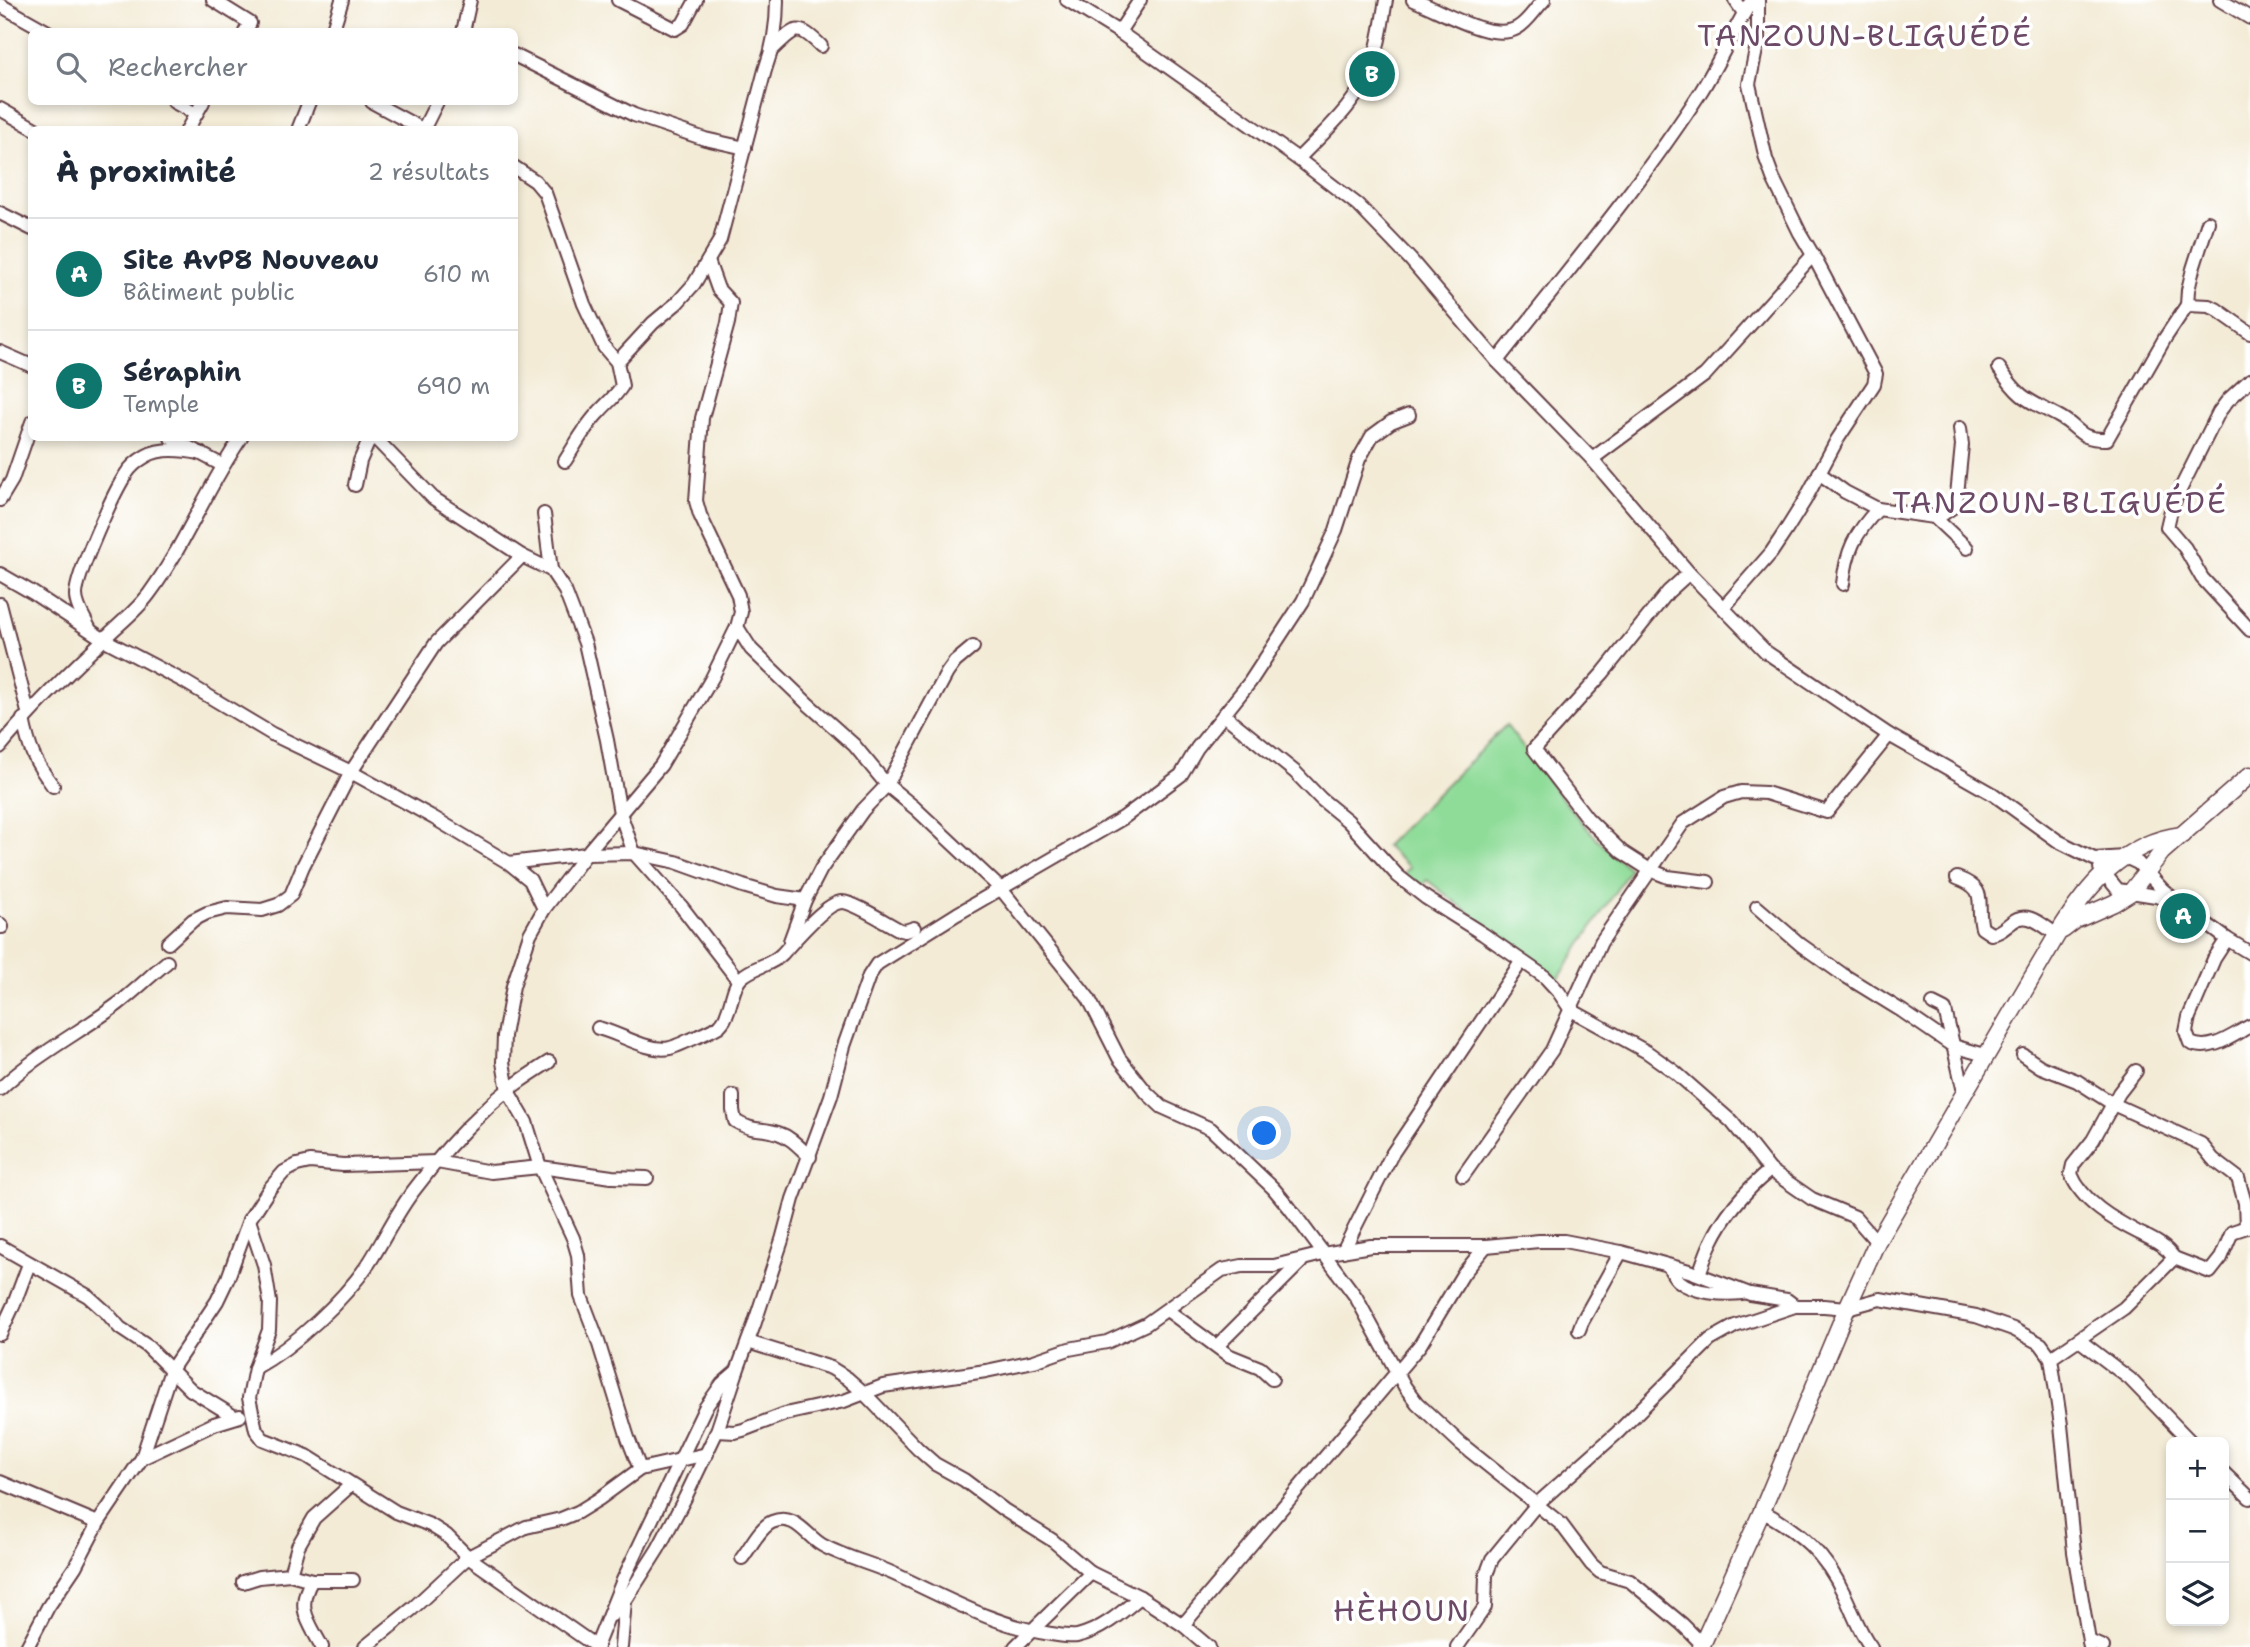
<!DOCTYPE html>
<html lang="fr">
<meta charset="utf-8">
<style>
:root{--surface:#fff;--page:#f2f2f3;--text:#1f2937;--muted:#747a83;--line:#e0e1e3;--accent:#0f766e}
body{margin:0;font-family:"Shantell Sans",sans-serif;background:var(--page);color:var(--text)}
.controls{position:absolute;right:21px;bottom:21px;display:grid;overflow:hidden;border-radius:10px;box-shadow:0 4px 10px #0003}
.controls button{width:63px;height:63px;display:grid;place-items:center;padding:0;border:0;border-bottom:2px solid var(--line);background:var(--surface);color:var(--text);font:35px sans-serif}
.you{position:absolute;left:1265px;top:1134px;width:24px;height:24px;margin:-18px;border:5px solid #fff;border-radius:50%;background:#1a73e8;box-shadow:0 0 0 10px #1a73e833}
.badge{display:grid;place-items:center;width:46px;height:46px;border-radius:50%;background:var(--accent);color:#fff;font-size:23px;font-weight:700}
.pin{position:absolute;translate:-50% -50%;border:4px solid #fff;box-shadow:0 2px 7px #0006}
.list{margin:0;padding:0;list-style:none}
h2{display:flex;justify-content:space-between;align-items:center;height:91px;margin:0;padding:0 28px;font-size:30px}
h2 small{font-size:23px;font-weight:400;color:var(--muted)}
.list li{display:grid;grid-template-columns:46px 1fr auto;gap:21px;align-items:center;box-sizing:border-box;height:112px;padding:0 28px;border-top:2px solid var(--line)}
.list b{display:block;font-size:26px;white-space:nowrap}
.list p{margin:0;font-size:23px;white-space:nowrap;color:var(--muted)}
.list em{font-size:23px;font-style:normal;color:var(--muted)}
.icon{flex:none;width:38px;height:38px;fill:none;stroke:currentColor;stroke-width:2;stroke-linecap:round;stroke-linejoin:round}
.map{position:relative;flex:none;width:2250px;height:1647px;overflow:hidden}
.search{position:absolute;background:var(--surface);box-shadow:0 4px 10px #0003;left:28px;top:28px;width:490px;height:77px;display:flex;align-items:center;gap:18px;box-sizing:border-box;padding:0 24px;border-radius:10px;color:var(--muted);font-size:26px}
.panel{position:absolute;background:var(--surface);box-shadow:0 4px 10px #0003;left:28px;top:126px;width:490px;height:315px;border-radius:10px}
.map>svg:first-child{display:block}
.green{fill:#8fdc99;stroke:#6c7e62;stroke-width:2}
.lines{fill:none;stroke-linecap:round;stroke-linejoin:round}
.minor-casing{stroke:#633e45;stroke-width:16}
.secondary-casing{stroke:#633e45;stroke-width:19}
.minor{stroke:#fff;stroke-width:12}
.secondary{stroke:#fff;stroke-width:16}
.labels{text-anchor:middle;stroke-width:7;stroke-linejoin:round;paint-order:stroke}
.quarter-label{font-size:30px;letter-spacing:2px;fill:#6c4a67;stroke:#fff}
</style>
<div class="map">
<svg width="2250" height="1647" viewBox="0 0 2250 1647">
<rect width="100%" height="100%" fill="#fff"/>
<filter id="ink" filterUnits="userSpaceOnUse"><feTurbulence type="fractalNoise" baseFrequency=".0143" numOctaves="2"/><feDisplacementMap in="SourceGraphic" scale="14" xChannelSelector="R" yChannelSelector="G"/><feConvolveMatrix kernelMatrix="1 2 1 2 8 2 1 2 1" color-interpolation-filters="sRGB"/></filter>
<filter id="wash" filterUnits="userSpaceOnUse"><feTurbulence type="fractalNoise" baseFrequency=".00686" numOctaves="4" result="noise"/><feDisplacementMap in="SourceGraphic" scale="28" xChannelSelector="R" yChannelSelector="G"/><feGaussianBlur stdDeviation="1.57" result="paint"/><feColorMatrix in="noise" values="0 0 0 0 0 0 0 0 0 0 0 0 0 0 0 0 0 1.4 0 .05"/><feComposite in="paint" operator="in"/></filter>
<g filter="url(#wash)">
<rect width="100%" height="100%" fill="#f3ebd6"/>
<!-- green -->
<path class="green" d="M 1506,725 C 1544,774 1581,830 1630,869 L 1557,981 L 1427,880 L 1419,888 L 1403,875 L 1410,867 L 1385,846 Z"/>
</g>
<g filter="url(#ink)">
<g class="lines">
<!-- minor casing -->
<g class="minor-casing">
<g id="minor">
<path d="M 213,0 L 250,23 L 245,32"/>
<path d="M 618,0 L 675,29 L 683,24 L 696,0"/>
<path d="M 1067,0 L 1119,32 L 1298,159 L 1358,205 L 1410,259 L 1497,361 L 1592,459 L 1689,573 L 1766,652 L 1889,735 L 1993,794 L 2058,841 L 2094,859 L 2125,857 L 2138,863 L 2162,889 L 2181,905 L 2227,939 L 2250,953"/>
<path d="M 1413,0 C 1439,9 1491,43 1517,28 C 1528,22 1535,9 1544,0"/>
<path d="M 1735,0 L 1744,13"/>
<path d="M 2220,0 L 2250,18"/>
<path d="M 0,5 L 48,32"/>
<path d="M 332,32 L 342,0"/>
<path d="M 463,32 L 470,0"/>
<path d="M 1119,32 L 1140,0"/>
<path d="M 773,49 C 795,28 797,22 821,46"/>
<path d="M 514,55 L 634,115 L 705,139 L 745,148"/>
<path d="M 174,102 L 196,114"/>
<path d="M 372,102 L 424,130"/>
<path d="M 0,109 L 37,130"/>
<path d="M 187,130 L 203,102"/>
<path d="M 298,130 L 309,102"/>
<path d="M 423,130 L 437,102"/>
<path d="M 1298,159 C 1325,131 1359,102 1372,64 C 1380,44 1382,21 1386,0"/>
<path d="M 514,167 L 535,181 L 545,193 L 584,304 L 604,347 L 617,362 L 622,386 C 615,397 607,403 599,412 C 585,426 576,444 565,461"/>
<path d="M 0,213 L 32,229"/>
<path d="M 2187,305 L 2209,306 L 2216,309 L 2250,333"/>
<path d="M 0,352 L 32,366"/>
<path d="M 1497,361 C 1566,273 1639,187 1700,93 C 1719,63 1733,30 1752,0"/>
<path d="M 617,362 L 653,323 L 677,303 L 694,284 L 720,240 L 765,70 C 774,46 777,25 777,0"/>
<path d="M 1999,368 C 2020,399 2026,399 2058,416 C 2080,427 2077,440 2107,439 L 2165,338 L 2187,305 L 2188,290 L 2193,269 L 2208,222"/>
<path d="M 2250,380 L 2228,400 L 2219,412 L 2172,506 L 2167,527 L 2185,548 L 2202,578 L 2250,630"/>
<path d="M 171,438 L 222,465"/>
<path d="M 375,438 L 433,498 L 522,556 L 551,570 L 565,591 L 585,643 L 607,740 L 620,813 L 634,853 L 681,906 L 738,980"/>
<path d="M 1592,459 L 1705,375 L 1813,255"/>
<path d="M 1819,473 L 1845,492 L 1878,509 L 1934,517 L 1967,548"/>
<path d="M 355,485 L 360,461 L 370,438"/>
<path d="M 0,500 L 12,480 L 32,422"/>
<path d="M 544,514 L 551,570"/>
<path d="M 1934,517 L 1943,514 L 1956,505 L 1962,445 L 1960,428"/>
<path d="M 1689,573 L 1668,592 L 1603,673 L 1534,749 L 1587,818 L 1622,852 L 1650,870 L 1668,877 L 1708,882"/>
<path d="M 0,574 L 33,593 L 103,639 L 185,682 L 272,734 L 351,772 L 434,818 L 509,863 L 586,854 L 634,853 L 676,862 L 743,886 L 777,896 L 805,900"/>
<path d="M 1843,584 C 1846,552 1855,533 1878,509"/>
<path d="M 0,604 L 28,712"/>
<path d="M 1724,607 L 1771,553 L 1785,532 L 1805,500 L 1837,440 L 1874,384 L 1876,374 L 1813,255 L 1800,233 L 1773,178 L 1766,159 L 1749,84 L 1758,40 L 1758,0"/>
<path d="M 737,627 L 751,649 L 808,704 L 854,745 L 887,785 L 915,808 L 1001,889 L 1079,986 L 1089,999 L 1119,1058 L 1147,1093 L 1162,1107 L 1211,1129 L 1273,1188 L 1289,1207 L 1356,1297 L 1405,1387 L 1417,1403 L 1460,1443 L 1561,1524 L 1591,1564 L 1600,1572 L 1630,1581 L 1682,1624 L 1702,1644"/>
<path d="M 90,630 C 85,619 76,607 76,595 C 76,575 114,492 126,474 C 131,466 139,460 146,456 C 161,447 183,450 200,453"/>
<path d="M 1224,715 L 1295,772 L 1321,799 L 1348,821 L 1398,876 L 1426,898 L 1483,934 L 1545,977 L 1558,991 L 1571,1010 L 1647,1052 L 1675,1072 L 1732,1122 L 1770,1170 L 1812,1199 L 1855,1217 L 1877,1242"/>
<path d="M 23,719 C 29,749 34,761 53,786"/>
<path d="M 0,747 C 31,709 65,676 100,643 C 116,626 135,613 149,594 C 185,545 207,487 241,438"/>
<path d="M 509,863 L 530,880 L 544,909"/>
<path d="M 2100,868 L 2118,890 L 2156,896 L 2171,901"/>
<path d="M 1957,878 C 1990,890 1975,902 1982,928 L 1991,934 C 2000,933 2004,928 2011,923 C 2027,909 2042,925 2057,935"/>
<path d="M 1757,907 L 1801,945 L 1842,974 L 1902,1011 L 1953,1046 L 1985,1055"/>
<path d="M 0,924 L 2,927"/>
<path d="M 2227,939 L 2214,959 L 2189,1017 L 2186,1032 L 2190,1043 C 2211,1053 2233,1035 2250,1026"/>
<path d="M 790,941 L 805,900 L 821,869 L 863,810 L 887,785 L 947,673 L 955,662 L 973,647"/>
<path d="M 168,943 L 193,920 L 207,913 L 227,908 L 262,910 L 278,905 L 291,895 L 303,866 L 351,772 L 436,643 L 522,556"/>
<path d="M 1933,1004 L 1945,1010 L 1964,1092"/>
<path d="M 598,1028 C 619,1033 650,1053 670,1048 C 675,1047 715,1029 719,1026 C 722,1023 726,1017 727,1013 C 732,1002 733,986 741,978 C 753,966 771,966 782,954 C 793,942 826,902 842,902 C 854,902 888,924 900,930 L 905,931 L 914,928"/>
<path d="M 2023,1055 L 2041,1067 L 2077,1081 L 2113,1104 L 2201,1144 L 2213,1159 L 2238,1178 L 2245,1203 L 2246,1226"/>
<path d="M 2136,1071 L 2119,1093 L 2093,1140 L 2073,1165 L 2071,1174 C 2082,1202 2114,1220 2139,1233 C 2153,1240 2165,1245 2174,1258"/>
<path d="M 0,1089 C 35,1055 79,1033 118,1004 C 135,991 150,976 167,962"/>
<path d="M 733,1096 L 733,1110 L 735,1121 C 755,1133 761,1127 778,1133 C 791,1137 800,1148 810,1157"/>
<path d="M 1463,1176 L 1552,1050 L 1601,942 L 1683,823 L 1724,797 L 1741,792 L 1766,793 L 1827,812 L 1889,735"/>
<path d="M 249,1220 L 264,1265 L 270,1302 L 269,1330 L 255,1368 L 249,1398 L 256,1430 L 263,1439 L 307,1456 L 396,1512 L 430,1525 L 446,1535 L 468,1557 L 597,1647"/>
<path d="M 0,1246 L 88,1296 L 107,1313 L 120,1328 L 147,1346 L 191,1390 L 235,1417"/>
<path d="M 1343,1251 L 1392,1154 L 1521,962"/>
<path d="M 1669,1267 C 1672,1272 1674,1277 1679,1281 C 1693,1293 1724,1295 1742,1293"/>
<path d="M 1699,1274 C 1703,1264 1706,1253 1711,1243 C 1724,1215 1746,1190 1770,1170"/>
<path d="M 1167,1310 L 1228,1355 L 1260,1368 L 1272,1379"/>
<path d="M 1579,1330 L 1582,1322 L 1621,1252"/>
<path d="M 0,1334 L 14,1304 L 29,1264"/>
<path d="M 2079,1340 L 2130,1379 L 2191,1442"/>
<path d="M 748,1342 L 831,1368 L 847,1378 L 864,1393 L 918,1449 L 935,1464 L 964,1480 L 1004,1510 L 1052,1540 L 1091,1573 L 1140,1597 L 1183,1625 L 1209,1647"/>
<path d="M 1217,1346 L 1301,1262"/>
<path d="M 255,1368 C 295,1346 343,1301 369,1263 C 384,1240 396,1213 414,1190 C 435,1162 459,1134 485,1110 C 504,1091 527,1076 549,1062"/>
<path d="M 717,1431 L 735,1432 L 743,1430 L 785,1414 L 844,1401 L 883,1386 L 986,1371 L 1034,1361 L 1069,1349 L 1107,1342 L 1146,1324 L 1222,1270 L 1242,1266 L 1274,1266 L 1323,1254 L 1371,1246 L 1486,1246 L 1539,1241 L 1564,1241 L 1621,1252 L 1689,1271 L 1750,1294 L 1787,1300 L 1795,1306 L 1824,1306 L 1847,1308 L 1880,1299 L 1976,1316 L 2013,1329 L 2041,1344 L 2051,1358"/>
<path d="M 142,1458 L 214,1424 L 240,1416"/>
<path d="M 640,1469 L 628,1438 L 597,1338 L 581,1296 L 578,1255 L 573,1238 L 540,1167 L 526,1122 L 508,1091 L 503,1062 L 504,1036 L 513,986 L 530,934 L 544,909 L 586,854 L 661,765 L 712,678 L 737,627 L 741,612 L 738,595 L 700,515 L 696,501 L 702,418 L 728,323 L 731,303 L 718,289 L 708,261"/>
<path d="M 2224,1473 L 2250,1498"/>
<path d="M 0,1482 L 98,1523"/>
<path d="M 1762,1511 C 1800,1532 1825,1553 1844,1594 C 1853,1612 1858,1630 1871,1647"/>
<path d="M 742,1558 C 750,1548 760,1527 772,1522 C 795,1512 807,1537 822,1545 C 844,1557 869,1563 892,1573 C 943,1596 994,1626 1051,1634 C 1059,1635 1069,1637 1077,1636 C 1102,1630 1121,1613 1140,1597"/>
<path d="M 290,1574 L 298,1546 L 314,1518 L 351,1485"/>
<path d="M 312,1580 C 295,1608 309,1622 322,1647"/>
<path d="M 243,1582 L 259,1577 L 290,1574 L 312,1580 L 353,1580"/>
<path d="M 612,1615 L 625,1601 L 658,1549 L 685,1498 L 717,1431 L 737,1371"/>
<path d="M 1183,1625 L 1420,1345 L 1463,1274 L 1486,1246"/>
<path d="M 2089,1641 L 2103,1647"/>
<path d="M 27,1647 L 48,1607 L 75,1567 L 98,1523 L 142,1458 L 171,1370 L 217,1301 L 228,1278 L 249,1220 L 270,1188 L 284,1172 L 297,1165 L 310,1162 L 343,1165 L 437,1162 L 491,1172 L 540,1167 L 612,1177 L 647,1178"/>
<path d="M 365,1647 L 412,1609 L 468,1557 L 526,1527 L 561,1519 L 578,1512 L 599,1499 L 640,1469 L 707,1454"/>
<path d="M 596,1647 L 623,1580 L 705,1408 L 722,1384 L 737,1371 L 754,1325 L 782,1240 L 793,1199 L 831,1096 L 844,1046 L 869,976 L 877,964 L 957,914 L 1123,818 L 1181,775 L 1197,748 L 1250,682 L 1303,601 L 1336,530 L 1359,459 L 1372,436 L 1391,422 L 1409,415"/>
<path d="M 621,1647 L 625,1601"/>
<path d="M 1015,1647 L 1091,1573"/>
<path d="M 1457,1647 L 1485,1607 L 1486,1575 L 1492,1559 L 1537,1504 L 1617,1433 L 1710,1340 L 1735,1326 L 1795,1306"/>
<path d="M 2090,1647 L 2074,1552 L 2061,1425 L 2051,1358 L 2124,1308 L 2174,1258 L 2210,1272 L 2221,1258 L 2232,1232 L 2250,1226"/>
</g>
</g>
<!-- secondary casing -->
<g class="secondary-casing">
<g id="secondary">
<path d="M 2063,930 L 2076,920 L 2114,903 L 2130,893 L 2162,852 L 2250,775"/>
<path d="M 1701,1647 L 1762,1511 L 1847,1308 L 1877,1242 L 2057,935 C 2086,887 2123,842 2182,835"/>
</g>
</g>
<!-- minor -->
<use href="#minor" class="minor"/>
<!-- secondary -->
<use href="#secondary" class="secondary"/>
</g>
</g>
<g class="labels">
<!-- quarter labels -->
<g class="quarter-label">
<text x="1865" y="46">TANZOUN-BLIGUÉDÉ</text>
<text x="2060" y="513">TANZOUN-BLIGUÉDÉ</text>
<text x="1402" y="1621">HÈHOUN</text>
</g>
</g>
</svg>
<div class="controls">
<button>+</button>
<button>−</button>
<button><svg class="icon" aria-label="layers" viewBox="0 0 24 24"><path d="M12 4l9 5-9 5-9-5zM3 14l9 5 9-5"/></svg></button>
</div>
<div class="you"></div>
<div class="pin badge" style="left:2183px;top:916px">A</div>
<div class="pin badge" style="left:1372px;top:74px">B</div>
<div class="search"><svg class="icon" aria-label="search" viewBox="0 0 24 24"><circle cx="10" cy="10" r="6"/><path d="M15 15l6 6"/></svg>Rechercher</div>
<section class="panel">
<h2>À proximité<small>2 résultats</small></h2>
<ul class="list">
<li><span class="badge">A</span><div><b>Site AvP8 Nouveau</b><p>Bâtiment public</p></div><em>610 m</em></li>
<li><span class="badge">B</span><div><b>Séraphin</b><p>Temple</p></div><em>690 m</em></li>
</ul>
</section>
</div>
